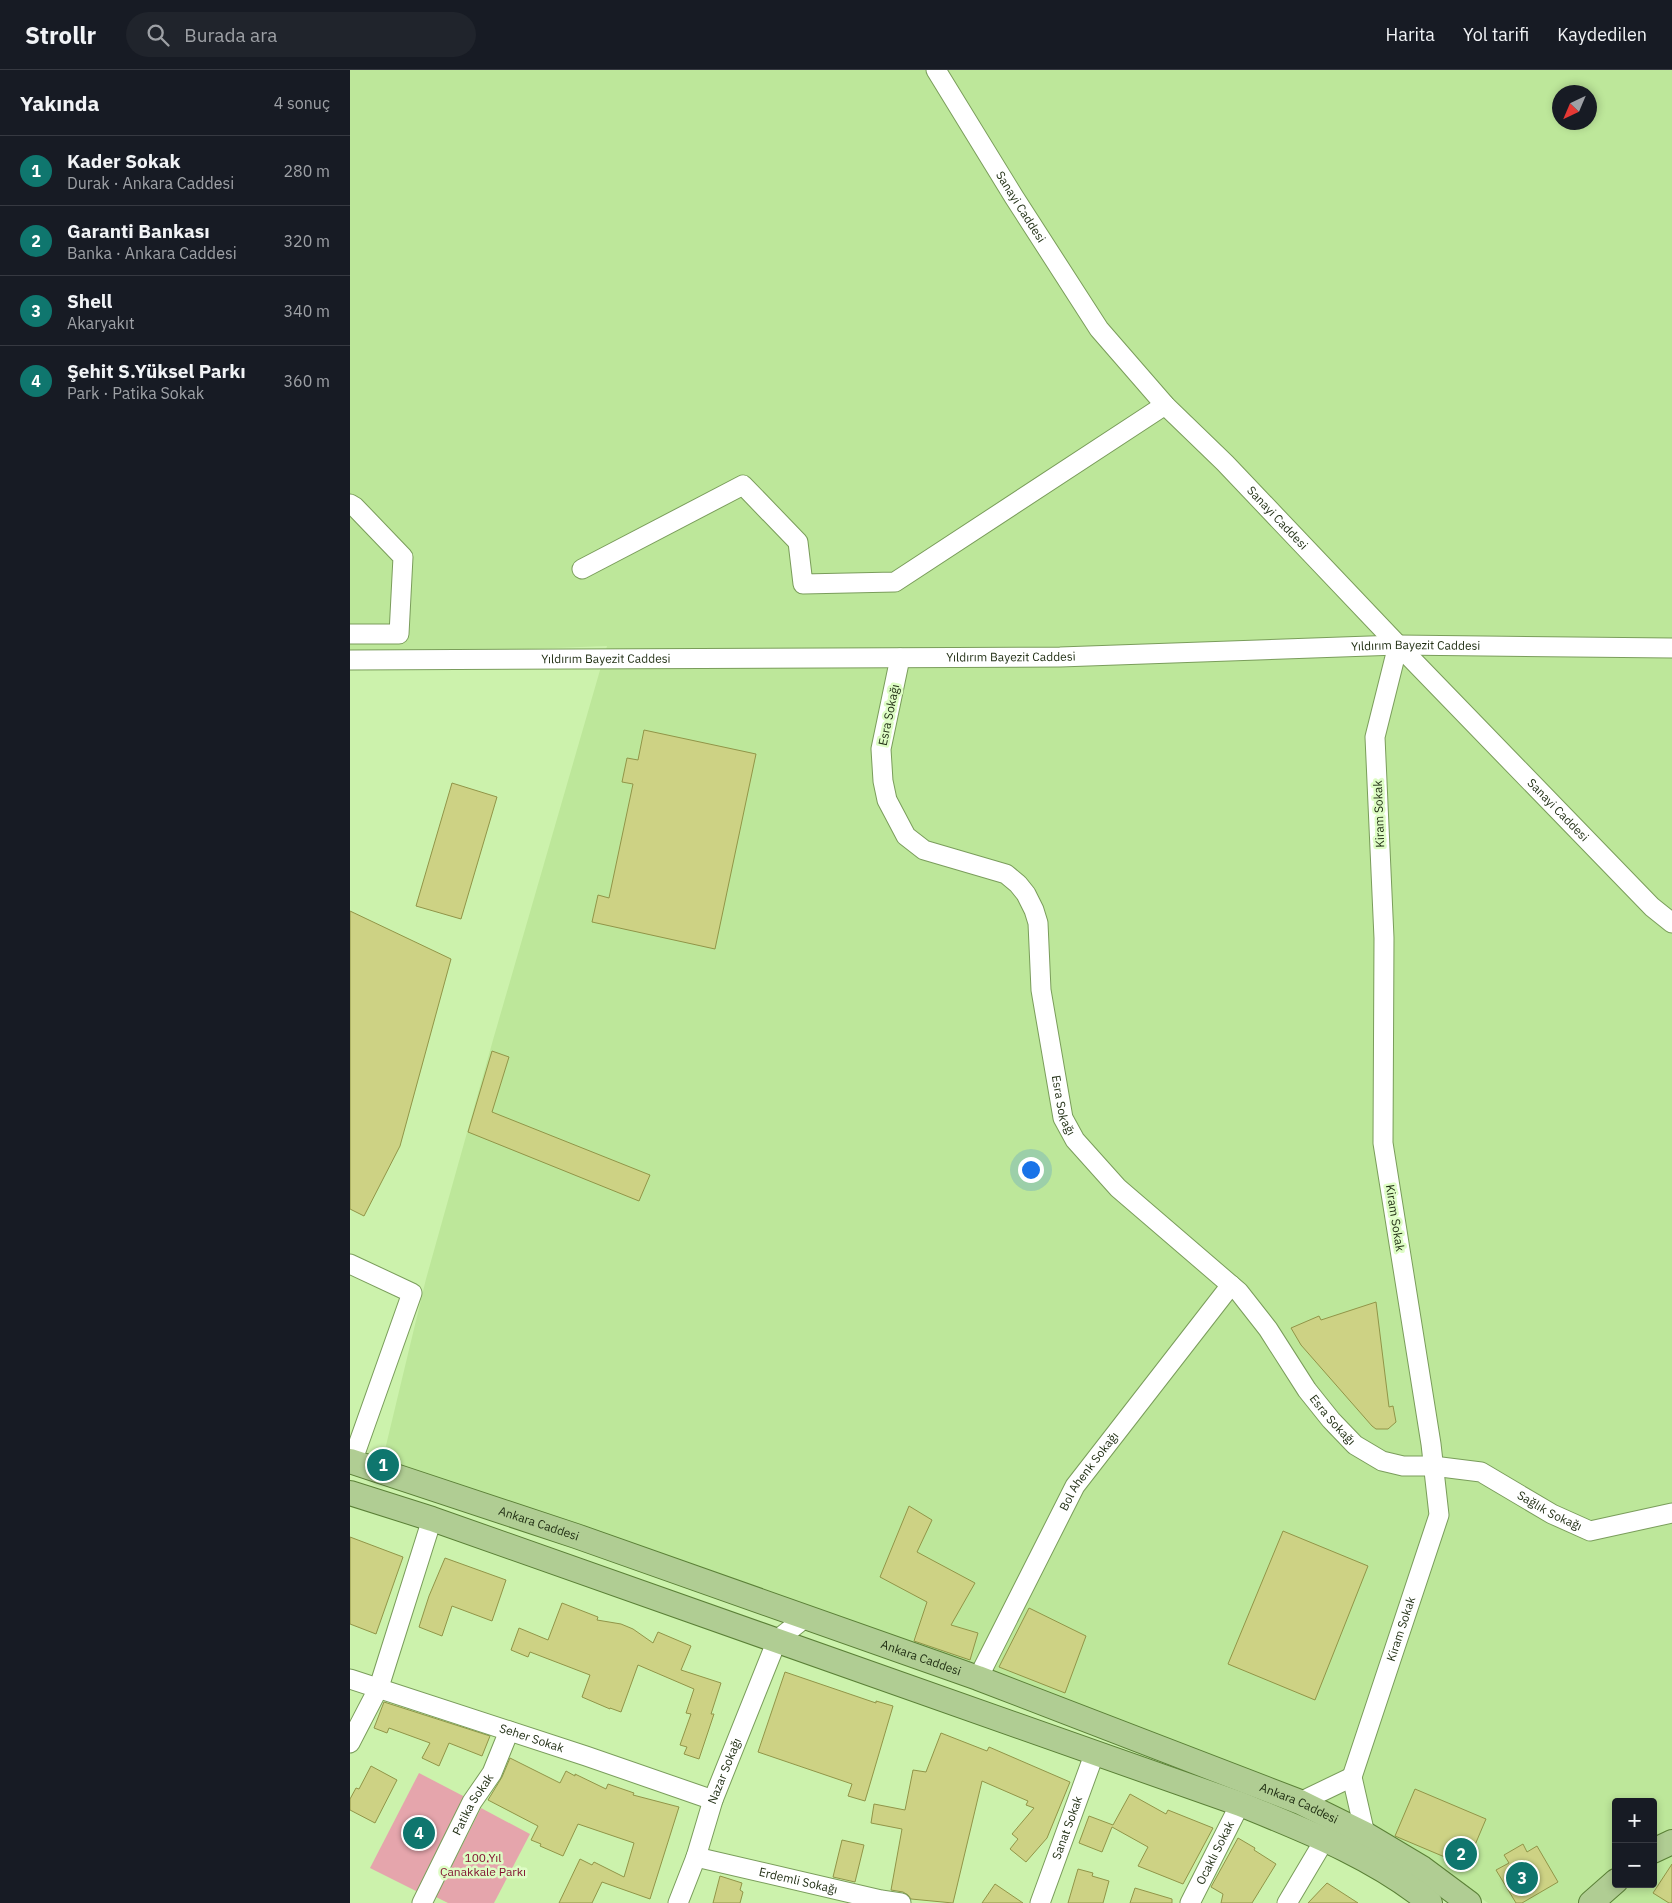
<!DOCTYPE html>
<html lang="tr">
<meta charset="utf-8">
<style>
:root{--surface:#171b24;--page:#20242c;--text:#f1f3f6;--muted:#9ea1a6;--line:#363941;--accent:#0f766e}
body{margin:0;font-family:"IBM Plex Sans",sans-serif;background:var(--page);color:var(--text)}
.controls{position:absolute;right:15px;bottom:15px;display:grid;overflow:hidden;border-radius:5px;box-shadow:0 2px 8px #0003}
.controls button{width:45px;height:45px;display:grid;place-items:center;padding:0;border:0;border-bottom:1px solid var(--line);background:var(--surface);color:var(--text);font:25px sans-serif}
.compass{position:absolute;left:1202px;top:15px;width:45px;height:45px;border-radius:50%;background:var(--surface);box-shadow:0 2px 8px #0003;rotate:224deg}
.you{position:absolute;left:680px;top:1099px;width:18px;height:18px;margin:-12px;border:4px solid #fff;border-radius:50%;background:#1a73e8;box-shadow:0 0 0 8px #1a73e833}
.badge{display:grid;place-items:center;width:32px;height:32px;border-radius:50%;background:var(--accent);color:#fff;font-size:16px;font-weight:700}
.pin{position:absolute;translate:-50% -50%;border:2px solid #fff;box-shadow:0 1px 5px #0006}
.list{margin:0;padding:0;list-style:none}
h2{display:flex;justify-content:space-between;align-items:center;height:65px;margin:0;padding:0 20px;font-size:21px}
h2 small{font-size:16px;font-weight:400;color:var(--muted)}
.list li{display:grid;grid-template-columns:32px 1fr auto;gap:15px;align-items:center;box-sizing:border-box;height:70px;padding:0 20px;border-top:1px solid var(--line)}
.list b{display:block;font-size:19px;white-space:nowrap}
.list p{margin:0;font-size:16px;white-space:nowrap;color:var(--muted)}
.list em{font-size:16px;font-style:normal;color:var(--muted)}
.icon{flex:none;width:28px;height:28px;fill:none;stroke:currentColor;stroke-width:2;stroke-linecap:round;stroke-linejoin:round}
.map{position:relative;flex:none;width:1322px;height:1833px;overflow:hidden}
header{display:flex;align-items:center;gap:30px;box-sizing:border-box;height:70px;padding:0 25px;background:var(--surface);border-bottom:1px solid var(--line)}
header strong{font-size:24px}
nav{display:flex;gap:28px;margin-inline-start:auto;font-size:18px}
.search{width:350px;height:45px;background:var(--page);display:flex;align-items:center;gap:12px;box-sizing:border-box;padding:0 18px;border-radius:28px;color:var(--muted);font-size:19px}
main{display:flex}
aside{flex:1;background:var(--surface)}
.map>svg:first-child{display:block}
.built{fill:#bde79a;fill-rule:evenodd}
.green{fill:#e5a5ac}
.building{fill:#cdd284;stroke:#919548}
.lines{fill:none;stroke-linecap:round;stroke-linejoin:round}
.minor-casing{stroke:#7a9d5b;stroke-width:21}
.major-casing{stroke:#5b8037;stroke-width:26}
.minor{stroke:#fff;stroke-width:19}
.major{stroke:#b0cd93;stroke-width:24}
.labels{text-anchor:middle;stroke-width:5;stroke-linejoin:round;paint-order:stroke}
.street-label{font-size:12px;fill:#1f2d12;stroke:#defdc5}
.park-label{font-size:12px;fill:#821533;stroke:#defdc5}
</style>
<header>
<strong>Strollr</strong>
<div class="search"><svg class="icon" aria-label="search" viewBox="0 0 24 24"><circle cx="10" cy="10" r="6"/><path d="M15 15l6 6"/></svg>Burada ara</div>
<nav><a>Harita</a><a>Yol tarifi</a><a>Kaydedilen</a></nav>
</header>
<main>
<aside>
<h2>Yakında<small>4 sonuç</small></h2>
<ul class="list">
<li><span class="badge">1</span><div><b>Kader Sokak</b><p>Durak · Ankara Caddesi</p></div><em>280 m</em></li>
<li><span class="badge">2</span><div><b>Garanti Bankası</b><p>Banka · Ankara Caddesi</p></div><em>320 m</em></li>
<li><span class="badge">3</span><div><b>Shell</b><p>Akaryakıt</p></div><em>340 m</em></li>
<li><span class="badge">4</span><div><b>Şehit S.Yüksel Parkı</b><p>Park · Patika Sokak</p></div><em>360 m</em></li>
</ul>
</aside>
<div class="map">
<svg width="1322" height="1833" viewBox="0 0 1322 1833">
<rect width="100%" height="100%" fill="#ccf2ac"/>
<!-- built -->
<path class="built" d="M 0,0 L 1322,0 L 1322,1833 L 1138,1833 L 1031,1762 L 949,1721 L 33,1388 L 76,1209 L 143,970 L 257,576 L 0,586 ZM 1210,22 L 1240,22 L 1240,52 L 1210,52 ZM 1266,1732 L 1303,1732 L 1303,1814 L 1266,1814 Z"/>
<!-- green -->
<g class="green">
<path d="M 69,1703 L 117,1728 L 68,1822 L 20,1798 Z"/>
<path d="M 131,1738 L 180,1764 L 144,1833 L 98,1833 L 86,1827 Z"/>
</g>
<!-- building -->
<g class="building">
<path d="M 294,660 L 406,684 L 365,879 L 242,852 L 248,825 L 259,828 L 283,714 L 272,712 L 277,688 L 288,690 Z"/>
<path d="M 102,713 L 147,727 L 111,849 L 66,836 Z"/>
<path d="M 0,841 L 101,889 L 50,1076 L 14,1146 L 0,1139 Z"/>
<path d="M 142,981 L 159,987 L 142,1042 L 300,1105 L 289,1131 L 118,1062 Z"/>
<path d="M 1026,1232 L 1039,1337 L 1043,1336 L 1046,1352 L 1038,1359 L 1026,1359 L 1022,1356 L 951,1275 L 941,1258 L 969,1246 L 971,1250 Z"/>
<path d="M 559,1436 L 582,1450 L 567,1482 L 625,1513 L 601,1555 L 628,1563 L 620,1590 L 564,1571 L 577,1532 L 530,1507 Z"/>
<path d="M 933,1461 L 1018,1496 L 965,1630 L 878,1594 Z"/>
<path d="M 0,1467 L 53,1487 L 26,1564 L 0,1554 Z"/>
<path d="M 95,1488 L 156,1510 L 142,1551 L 102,1536 L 92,1566 L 69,1557 L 79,1526 Z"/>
<path d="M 212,1533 L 248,1547 L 247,1550 L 271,1554 L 283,1559 L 303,1573 L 308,1562 L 341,1576 L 331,1600 L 371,1613 L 361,1644 L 364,1644 L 349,1689 L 334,1684 L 337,1677 L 330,1675 L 341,1644 L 336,1643 L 344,1619 L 288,1595 L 271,1642 L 260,1638 L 260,1639 L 232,1627 L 240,1605 L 180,1582 L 178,1587 L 161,1580 L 169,1558 L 198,1570 Z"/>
<path d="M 679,1538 L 736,1566 L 715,1623 L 649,1597 Z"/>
<path d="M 435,1602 L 526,1633 L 526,1631 L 543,1636 L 515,1731 L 498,1726 L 502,1714 L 408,1682 Z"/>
<path d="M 34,1632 L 140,1666 L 132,1686 L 99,1673 L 89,1696 L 72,1688 L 80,1673 L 39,1658 L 37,1663 L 24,1658 Z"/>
<path d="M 591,1663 L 637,1681 L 639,1677 L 720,1712 L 697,1768 L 676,1792 L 660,1779 L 668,1769 L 662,1764 L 684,1738 L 676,1735 L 678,1731 L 632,1711 L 603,1833 L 561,1829 L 558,1825 L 553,1822 L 541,1820 L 552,1759 L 521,1753 L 524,1734 L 555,1740 L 563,1700 L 576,1702 Z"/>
<path d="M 160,1688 L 210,1713 L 216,1701 L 225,1706 L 225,1704 L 256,1719 L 258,1714 L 284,1723 L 283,1725 L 329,1737 L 300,1829 L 252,1812 L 242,1833 L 209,1833 L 230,1789 L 242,1795 L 244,1792 L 274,1807 L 284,1773 L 228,1754 L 213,1786 L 190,1776 L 191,1774 L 181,1770 L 188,1756 L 138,1730 L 152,1707 Z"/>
<path d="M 21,1696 L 47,1710 L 25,1753 L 0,1740 L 0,1729 L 6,1718 L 9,1719 Z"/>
<path d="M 1065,1719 L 1136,1749 L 1116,1796 L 1045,1766 Z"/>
<path d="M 780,1724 L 816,1744 L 818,1740 L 863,1758 L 833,1814 L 788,1796 L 798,1777 L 762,1757 L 752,1782 L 729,1773 L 739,1746 L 763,1755 Z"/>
<path d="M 888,1768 L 905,1778 L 904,1780 L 926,1794 L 902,1833 L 871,1833 L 873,1824 L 861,1817 Z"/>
<path d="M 492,1770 L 514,1775 L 505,1812 L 483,1807 Z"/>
<path d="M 1173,1774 L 1177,1782 L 1187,1776 L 1208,1812 L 1172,1833 L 1166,1833 L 1146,1800 L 1159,1793 L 1154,1785 Z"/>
<path d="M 1322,1794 L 1322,1833 L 1319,1833 L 1303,1823 Z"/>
<path d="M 728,1799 L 743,1803 L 742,1806 L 759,1811 L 753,1833 L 718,1833 Z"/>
<path d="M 370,1806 L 392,1813 L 390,1820 L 393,1822 L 390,1833 L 363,1833 Z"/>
<path d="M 977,1813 L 1008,1833 L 958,1833 Z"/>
<path d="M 645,1814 L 673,1833 L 632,1833 Z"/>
<path d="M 785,1818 L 822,1829 L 822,1833 L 780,1833 Z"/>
</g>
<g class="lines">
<!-- minor casing -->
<g class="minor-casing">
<g id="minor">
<path id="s1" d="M 586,0 L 664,127 L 749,259 L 815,335 L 875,393 L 1048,575 L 1302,837 L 1322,853"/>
<path d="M 0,434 L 5,437 L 53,487 L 49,564 L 0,564"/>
<path d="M 232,499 L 393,415 L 448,472 L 453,514 L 545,512 L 815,335"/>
<path id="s2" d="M 550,588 L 531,679 L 533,711 L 537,730 L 556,766 L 574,780 L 656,804 L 668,814 L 676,824 L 684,840 L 688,853 L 691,920 L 713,1048 L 725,1070 L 768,1118 L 889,1222 L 918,1259 L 957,1320 L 981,1350 L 1005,1375 L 1032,1391 L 1053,1396 L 1083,1396 L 1131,1402 L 1202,1444 L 1240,1461 L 1322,1443"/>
<path id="s3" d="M 0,590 L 710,587 L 1048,575 L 1322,578"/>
<path d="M 0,1194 L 62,1223 L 2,1392"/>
<path id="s4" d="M 628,1608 L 725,1416 L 881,1215"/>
<path id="s5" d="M 0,1609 L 236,1686 L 363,1730"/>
<path d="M 0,1673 L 29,1617 L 82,1449"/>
<path id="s6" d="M 1002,1707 L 1089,1445 L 1081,1374 L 1033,1073 L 1034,868 L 1025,667 L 1048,575"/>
<path d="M 1002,1707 L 1015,1764"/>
<path d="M 950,1732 L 1002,1707"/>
<path id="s7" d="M 346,1787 L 531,1830 L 551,1833"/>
<path id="s8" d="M 72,1833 L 122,1732 L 142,1703 L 159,1661"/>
<path id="s9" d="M 328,1833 L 346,1787 L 363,1730 L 427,1570 L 456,1547"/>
<path id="s10" d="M 690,1833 L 745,1682"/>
<path id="s11" d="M 840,1833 L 890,1734"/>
<path d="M 937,1833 L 975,1769"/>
</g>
</g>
<!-- major casing -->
<g class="major-casing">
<g id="major">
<path id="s12" d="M 0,1391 L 226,1466 L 628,1608 L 950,1732 L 1015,1764 L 1072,1798 L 1119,1833"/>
<path d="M 0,1423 L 82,1449 L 890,1734 C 956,1761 1024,1787 1080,1833"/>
<path d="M 1303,1781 L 1322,1772"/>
<path d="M 1241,1833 L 1266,1811"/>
</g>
</g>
<!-- minor -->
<use href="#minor" class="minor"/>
<!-- major -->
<use href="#major" class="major"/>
</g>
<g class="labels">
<!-- street labels -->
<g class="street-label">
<text dy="4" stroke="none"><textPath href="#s1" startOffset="161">Sanayi Caddesi</textPath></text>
<text dy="4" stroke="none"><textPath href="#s1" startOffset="566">Sanayi Caddesi</textPath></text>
<text dy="4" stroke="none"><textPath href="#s3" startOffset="1066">Yıldırım Bayezit Caddesi</textPath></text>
<text dy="4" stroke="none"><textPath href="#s3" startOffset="661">Yıldırım Bayezit Caddesi</textPath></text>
<text dy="4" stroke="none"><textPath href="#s3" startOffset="256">Yıldırım Bayezit Caddesi</textPath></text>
<text transform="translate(539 645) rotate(-78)" y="4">Esra Sokağı</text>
<text dy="4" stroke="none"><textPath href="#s1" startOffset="971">Sanayi Caddesi</textPath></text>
<text transform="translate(1029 744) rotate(-92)" y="4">Kiram Sokak</text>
<text dy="4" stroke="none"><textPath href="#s2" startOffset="538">Esra Sokağı</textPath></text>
<text transform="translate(1045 1148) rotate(81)" y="4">Kiram Sokak</text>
<text dy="4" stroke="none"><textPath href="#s2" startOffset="958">Esra Sokağı</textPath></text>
<text dy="4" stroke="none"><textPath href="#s4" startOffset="235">Bol Ahenk Sokağı</textPath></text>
<text dy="4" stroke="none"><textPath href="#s2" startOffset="1202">Sağlık Sokağı</textPath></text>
<text dy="4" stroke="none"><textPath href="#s12" startOffset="199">Ankara Caddesi</textPath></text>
<text dy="4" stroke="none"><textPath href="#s6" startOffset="156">Kiram Sokak</textPath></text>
<text dy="4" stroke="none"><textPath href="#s12" startOffset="604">Ankara Caddesi</textPath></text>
<text dy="4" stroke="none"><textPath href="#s5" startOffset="191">Seher Sokak</textPath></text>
<text dy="4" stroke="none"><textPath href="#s9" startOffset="140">Nazar Sokağı</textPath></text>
<text dy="4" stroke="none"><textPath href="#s8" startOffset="111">Patika Sokak</textPath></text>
<text dy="4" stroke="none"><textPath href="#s12" startOffset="1009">Ankara Caddesi</textPath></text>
<text dy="4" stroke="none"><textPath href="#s10" startOffset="80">Sanat Sokak</textPath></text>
<text dy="4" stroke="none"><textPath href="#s11" startOffset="56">Ocaklı Sokak</textPath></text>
<text dy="4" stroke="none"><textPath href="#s7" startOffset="105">Erdemli Sokağı</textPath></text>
</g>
<!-- park labels -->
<g class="park-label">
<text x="133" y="1792">100.Yıl<tspan x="133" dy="14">Çanakkale Parkı</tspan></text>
</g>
</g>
</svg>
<div class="controls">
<button>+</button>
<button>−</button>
</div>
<svg class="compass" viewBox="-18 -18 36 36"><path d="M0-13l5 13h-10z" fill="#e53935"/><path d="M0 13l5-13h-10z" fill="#9ea1a6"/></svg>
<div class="you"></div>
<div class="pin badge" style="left:33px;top:1395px">1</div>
<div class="pin badge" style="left:1111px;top:1784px">2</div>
<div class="pin badge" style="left:1172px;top:1808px">3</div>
<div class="pin badge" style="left:69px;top:1763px">4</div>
</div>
</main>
